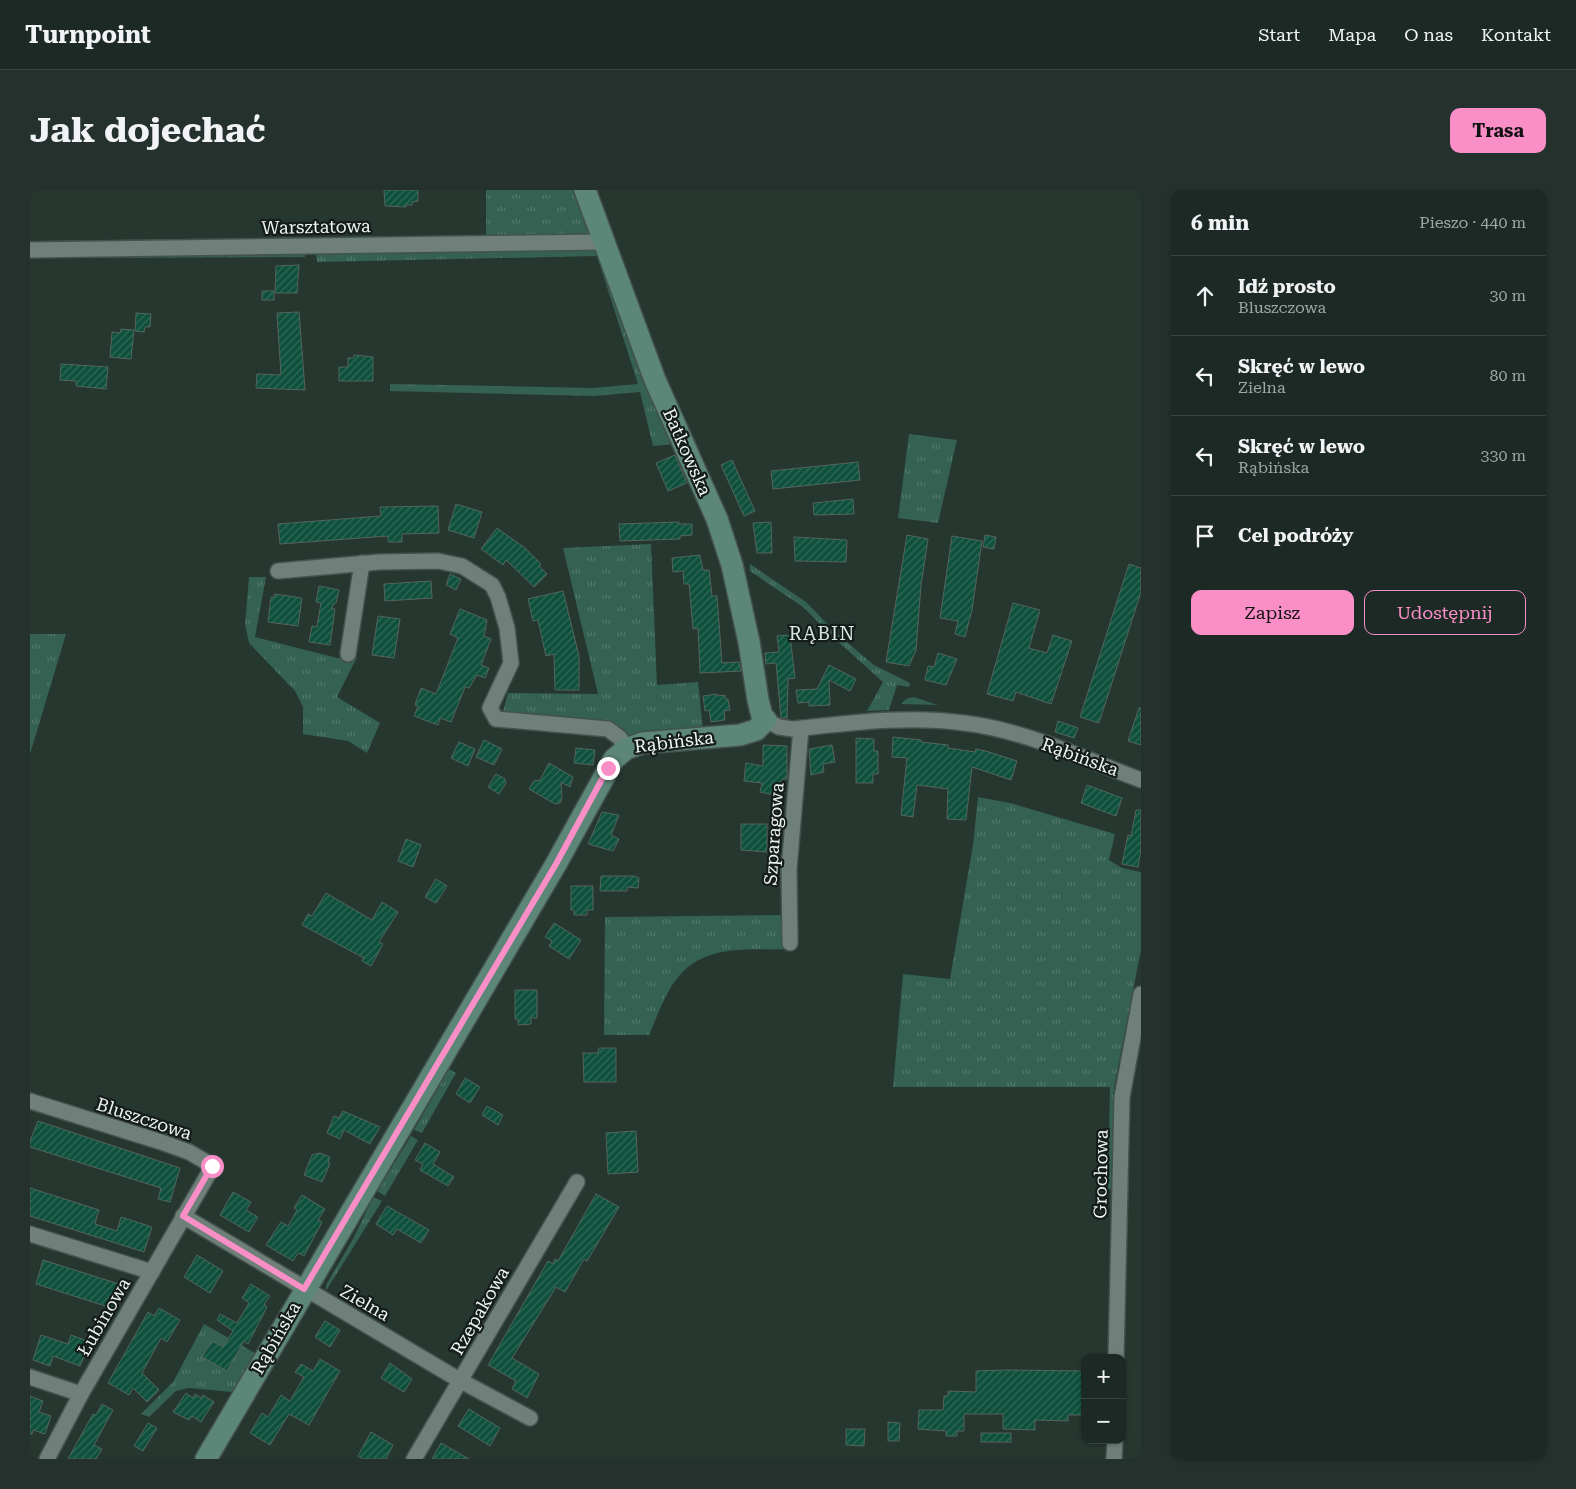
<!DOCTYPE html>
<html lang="pl">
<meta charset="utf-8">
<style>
:root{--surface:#1c2924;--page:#25312c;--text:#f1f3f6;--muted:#a0a6a6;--line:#3a4541;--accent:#fa8fc7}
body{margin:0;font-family:"Roboto Serif",serif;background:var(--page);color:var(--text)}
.controls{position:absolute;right:15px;bottom:15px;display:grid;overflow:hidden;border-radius:10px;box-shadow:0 1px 4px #0004}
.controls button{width:45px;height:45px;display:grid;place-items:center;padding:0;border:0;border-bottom:1px solid var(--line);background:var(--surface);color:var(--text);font:25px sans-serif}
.stop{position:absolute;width:15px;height:15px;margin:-11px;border:4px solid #fa8fc7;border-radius:50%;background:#fff}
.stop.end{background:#fa8fc7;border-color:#fff;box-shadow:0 1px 5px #0008}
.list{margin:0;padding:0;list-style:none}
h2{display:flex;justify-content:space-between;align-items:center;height:65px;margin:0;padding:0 20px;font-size:21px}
h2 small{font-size:16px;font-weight:400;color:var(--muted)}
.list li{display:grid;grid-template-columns:32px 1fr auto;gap:15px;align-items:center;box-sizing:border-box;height:80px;padding:0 20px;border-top:1px solid var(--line)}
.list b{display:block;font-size:19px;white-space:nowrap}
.list p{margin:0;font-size:16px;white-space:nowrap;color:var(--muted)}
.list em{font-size:16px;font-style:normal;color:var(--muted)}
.actions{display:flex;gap:10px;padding:15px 20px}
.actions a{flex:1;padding:11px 0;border:1px solid var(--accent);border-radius:10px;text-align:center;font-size:18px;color:var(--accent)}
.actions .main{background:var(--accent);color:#111}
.icon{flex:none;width:28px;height:28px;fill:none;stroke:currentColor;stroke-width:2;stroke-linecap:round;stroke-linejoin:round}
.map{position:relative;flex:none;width:1111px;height:1269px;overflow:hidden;border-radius:10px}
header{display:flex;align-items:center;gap:30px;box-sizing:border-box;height:70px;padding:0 25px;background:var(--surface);border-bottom:1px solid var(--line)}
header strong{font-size:24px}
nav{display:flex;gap:28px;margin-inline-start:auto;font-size:18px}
.intro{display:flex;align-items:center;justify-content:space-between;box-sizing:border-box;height:120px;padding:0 30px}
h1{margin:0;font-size:35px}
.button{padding:12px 22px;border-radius:10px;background:var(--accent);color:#111;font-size:18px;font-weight:700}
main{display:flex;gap:30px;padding:0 30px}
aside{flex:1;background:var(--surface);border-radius:10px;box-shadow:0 1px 4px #0004}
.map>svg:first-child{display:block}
.grass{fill:url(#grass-tufts)}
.building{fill:url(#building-hatch);stroke:#53655d}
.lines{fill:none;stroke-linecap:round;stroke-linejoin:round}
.street-casing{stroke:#43524c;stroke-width:18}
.secondary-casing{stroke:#43524c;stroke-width:24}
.street{stroke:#6e8079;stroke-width:15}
.secondary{stroke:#5c8678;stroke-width:21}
.route{stroke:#fa8fc7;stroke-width:6}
.labels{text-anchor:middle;stroke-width:4.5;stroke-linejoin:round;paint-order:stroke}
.street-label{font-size:18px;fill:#ebf5f1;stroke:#151c19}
.neighbourhood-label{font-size:19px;letter-spacing:1px;fill:#d4e8df;stroke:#151c19}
</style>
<header>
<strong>Turnpoint</strong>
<nav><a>Start</a><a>Mapa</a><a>O nas</a><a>Kontakt</a></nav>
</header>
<div class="intro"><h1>Jak dojechać</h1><a class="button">Trasa</a></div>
<main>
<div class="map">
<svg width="1111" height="1269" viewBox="0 0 1111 1269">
<defs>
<pattern id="grass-tufts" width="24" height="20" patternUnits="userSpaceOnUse" patternTransform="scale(1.25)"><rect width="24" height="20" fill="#346151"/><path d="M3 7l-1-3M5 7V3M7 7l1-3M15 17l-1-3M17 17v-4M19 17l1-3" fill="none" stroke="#52786a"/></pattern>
<pattern id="building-hatch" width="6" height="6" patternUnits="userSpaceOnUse" patternTransform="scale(1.25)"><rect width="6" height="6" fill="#0f503d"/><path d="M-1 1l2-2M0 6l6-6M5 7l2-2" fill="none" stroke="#326a5a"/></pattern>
</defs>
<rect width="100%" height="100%" fill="#263730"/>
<!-- grass -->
<g class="grass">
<path d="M 456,0 L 548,0 L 564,46 L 386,51 L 385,46 L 456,45 Z"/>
<path d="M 379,46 L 379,51 L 0,55 L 0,51 Z"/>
<path d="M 568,57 L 646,254 L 623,256 L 610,202 L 564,206 L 360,201 L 360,194 L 563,198 L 608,194 L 567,66 L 287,72 L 286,61 Z"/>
<path d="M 275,60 L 275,67 L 55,68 L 55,63 Z"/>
<path d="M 879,244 L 927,250 L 908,333 L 868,328 Z"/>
<path d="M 621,354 L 627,495 L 668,492 L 673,539 L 600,550 L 472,525 L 478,503 L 568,504 L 533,358 Z"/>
<path d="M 720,374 L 776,412 L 806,443 L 844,475 L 880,493 L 879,497 L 867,495 L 859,520 L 837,521 L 853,492 L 804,448 L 773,417 L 720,381 Z"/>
<path d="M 219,387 L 236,387 L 225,447 L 307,468 L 327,467 L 307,507 L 350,533 L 337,563 L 318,551 L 273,544 L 273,517 L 265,501 L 219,453 L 215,434 Z"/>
<path d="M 0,444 L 36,444 L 0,564 Z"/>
<path d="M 884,507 L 907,515 L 871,514 L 876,509 Z"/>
<path d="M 948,607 L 980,613 L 1085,644 L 1079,670 L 1092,678 L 1111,682 L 1111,760 L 1084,897 L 1081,999 L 1078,1000 L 1080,897 L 863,897 L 873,784 L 920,789 L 943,655 Z"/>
<path d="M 764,685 L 765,758 C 745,761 726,758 707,760 C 648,765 639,798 619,845 L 574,845 L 575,727 L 753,725 Z"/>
<path d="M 419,879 L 426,883 L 392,943 L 384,940 Z"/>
<path d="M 381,946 L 388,950 L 355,1006 L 347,1001 Z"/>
<path d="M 343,1007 L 352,1011 L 296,1101 L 296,1095 L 323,1049 Z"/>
<path d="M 174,1134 L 225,1163 L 203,1202 L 159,1198 L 146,1201 L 119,1227 L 111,1224 L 143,1192 Z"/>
</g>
<!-- building -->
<g class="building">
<path d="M 354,0 L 388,0 L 388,11 L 382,12 L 382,15 L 376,15 L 376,17 L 355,16 Z"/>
<path d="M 269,75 L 267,103 L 245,103 L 246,76 Z"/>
<rect x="232" y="101" width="12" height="9"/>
<path d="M 269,122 L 275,200 L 226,198 L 227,184 L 251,185 L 247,123 Z"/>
<path d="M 106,123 L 121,124 L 120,137 L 115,137 L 114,142 L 105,141 Z"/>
<path d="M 91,139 L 104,140 L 101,169 L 80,167 L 82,142 L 90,143 Z"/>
<path d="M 324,165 L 343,167 L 343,191 L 309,191 L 309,177 L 318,177 L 318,168 L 324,168 Z"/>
<path d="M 31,174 L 78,177 L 76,199 L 46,196 L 46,191 L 30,190 Z"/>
<path d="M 645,265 L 657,293 L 638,301 L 626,273 Z"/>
<path d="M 702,270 L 725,321 L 714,326 L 691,275 Z"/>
<path d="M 828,272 L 830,290 L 743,299 L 741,281 Z"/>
<path d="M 823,309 L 824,324 L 784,325 L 783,313 Z"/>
<path d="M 426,314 L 452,322 L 444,348 L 418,340 Z"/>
<path d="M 408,316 L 409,343 L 372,344 L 372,352 L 358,352 L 358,346 L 250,354 L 248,334 L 351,326 L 350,317 Z"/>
<path d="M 649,332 L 649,334 L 662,334 L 662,345 L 650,346 L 650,349 L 590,351 L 589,334 Z"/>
<path d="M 741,332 L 742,363 L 727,363 L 723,333 Z"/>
<path d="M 467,338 L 495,358 L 511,374 L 509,376 L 517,384 L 504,397 L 476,370 L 473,375 L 451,359 Z"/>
<path d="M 877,345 L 898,349 L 891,395 L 886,460 L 879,476 L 856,472 Z"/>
<path d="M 955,345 L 966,347 L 964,359 L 953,357 Z"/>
<path d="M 922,346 L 952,351 L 942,420 L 935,447 L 925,444 L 928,431 L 910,428 Z"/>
<path d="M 764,347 L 817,350 L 816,372 L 765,371 Z"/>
<path d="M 670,365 L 673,380 L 679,380 L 682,406 L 687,406 L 692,473 L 709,472 L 711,481 L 670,483 L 668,438 L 663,439 L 659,394 L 654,394 L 653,381 L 643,382 L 642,368 Z"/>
<path d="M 1099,374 L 1111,378 L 1111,402 L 1069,533 L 1050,527 Z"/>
<path d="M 420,384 L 431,389 L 426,400 L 416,395 Z"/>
<path d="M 401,391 L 402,408 L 355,411 L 354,394 Z"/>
<path d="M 289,396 L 309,400 L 306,413 L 303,414 L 302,419 L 305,419 L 300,455 L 279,452 L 282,436 L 287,437 L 291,413 L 286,412 Z"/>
<path d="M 533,401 L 549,466 L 549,500 L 525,500 L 524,464 L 516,466 L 508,430 L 503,431 L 498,409 Z"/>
<path d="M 245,404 L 272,408 L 268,436 L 238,432 L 241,407 L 244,407 Z"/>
<path d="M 983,413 L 1010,420 L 999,458 L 1017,463 L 1023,445 L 1042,451 L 1021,514 L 986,502 L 983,511 L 957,504 Z"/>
<path d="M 430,419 L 457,430 L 454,446 L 461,449 L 451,475 L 459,478 L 455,488 L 447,485 L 439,498 L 435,497 L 421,532 L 410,528 L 408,535 L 384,526 L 388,516 L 385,515 L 391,498 L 406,504 L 428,448 L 420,444 Z"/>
<path d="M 348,426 L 370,429 L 364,468 L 342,465 Z"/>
<path d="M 760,445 L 765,488 L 758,489 L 757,528 L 751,528 L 746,473 L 736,474 L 735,463 L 749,462 L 747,446 Z"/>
<path d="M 908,463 L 927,469 L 916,495 L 895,490 L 898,476 L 904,477 Z"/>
<path d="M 799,475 L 826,489 L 820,501 L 799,490 L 800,515 L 779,516 L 779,512 L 768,513 L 766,500 L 787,499 Z"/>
<path d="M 687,504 L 687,506 L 695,505 L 695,509 L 698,509 L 700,520 L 694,521 L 695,530 L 681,532 L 679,520 L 675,521 L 673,506 Z"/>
<path d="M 1109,518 L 1111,518 L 1111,555 L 1098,551 Z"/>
<path d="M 1028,531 L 1048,538 L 1044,548 L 1025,542 Z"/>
<path d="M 863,547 L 891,550 L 891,552 L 918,555 L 918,558 L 945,562 L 946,559 L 956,561 L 987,571 L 981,590 L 942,577 L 936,630 L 917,629 L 918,599 L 887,595 L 883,627 L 871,625 L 877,568 L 862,567 Z"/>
<path d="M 826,548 L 844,549 L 844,561 L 848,561 L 848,584 L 843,584 L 843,593 L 826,593 Z"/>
<path d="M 454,550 L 472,559 L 464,575 L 446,567 Z"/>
<path d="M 429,552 L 445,559 L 438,576 L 421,568 Z"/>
<path d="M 733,555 L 757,556 L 757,589 L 752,589 L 749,606 L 730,602 L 732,593 L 714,591 L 716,573 L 733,576 Z"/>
<path d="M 802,555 L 805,572 L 793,574 L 794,582 L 781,585 L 779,559 Z"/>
<path d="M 546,558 L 565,560 L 563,575 L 544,573 Z"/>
<path d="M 519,573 L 543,587 L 540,597 L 531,592 L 532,608 L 530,613 L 525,614 L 499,599 L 504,591 L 510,590 Z"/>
<path d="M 466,584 L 475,589 L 476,593 L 469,604 L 458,597 Z"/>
<path d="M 1057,595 L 1092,608 L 1086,626 L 1051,613 Z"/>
<path d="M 1106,620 L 1111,620 L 1111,659 L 1108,677 L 1092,674 L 1098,645 L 1101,646 Z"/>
<path d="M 572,622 L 589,625 L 581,645 L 589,649 L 583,661 L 558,654 Z"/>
<path d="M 711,634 L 737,634 L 737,662 L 711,660 Z"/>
<path d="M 376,649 L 391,655 L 383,677 L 368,671 Z"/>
<path d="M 571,686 L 604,686 L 609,688 L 608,698 L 597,697 L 597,701 L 570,701 Z"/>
<path d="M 406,689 L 417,696 L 406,713 L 395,707 Z"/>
<path d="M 541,696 L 563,696 L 563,720 L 557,720 L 557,725 L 544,725 L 544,720 L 541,720 Z"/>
<path d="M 296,703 L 342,730 L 352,712 L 368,722 L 349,752 L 353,754 L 341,776 L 332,771 L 334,768 L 272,735 L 278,724 L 282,726 Z"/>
<path d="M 524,733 L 551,750 L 539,769 L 519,756 L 522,751 L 515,747 Z"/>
<path d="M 485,800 L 507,800 L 507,828 L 501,828 L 501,834 L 488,835 L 488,829 L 485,829 Z"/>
<path d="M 569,858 L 586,858 L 586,892 L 554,892 L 553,863 L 568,863 Z"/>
<path d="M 435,888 L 450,897 L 440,913 L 426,904 Z"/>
<path d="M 457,916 L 473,925 L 468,935 L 452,925 Z"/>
<path d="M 313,921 L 350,937 L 340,954 L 314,940 L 310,949 L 297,943 L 304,926 L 309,928 Z"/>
<path d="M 8,931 L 150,978 L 140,1012 L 128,1009 L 131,998 L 0,957 L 0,951 Z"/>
<path d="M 606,941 L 608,982 L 578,984 L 576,943 Z"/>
<path d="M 395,953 L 410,962 L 403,974 L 424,987 L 418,996 L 390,980 L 393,974 L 385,970 Z"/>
<path d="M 290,963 L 300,967 L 298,973 L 300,974 L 292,992 L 274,985 L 282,965 Z"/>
<path d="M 0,998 L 69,1020 L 65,1034 L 87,1041 L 91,1027 L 122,1037 L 114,1062 L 0,1026 Z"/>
<path d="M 203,1002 L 221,1012 L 216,1020 L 228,1027 L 219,1042 L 190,1025 Z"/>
<path d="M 566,1004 L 589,1017 L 557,1071 L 554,1069 L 535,1102 L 526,1097 L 482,1168 L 509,1184 L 497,1208 L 482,1199 L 486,1191 L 458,1175 L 518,1071 L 523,1074 L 525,1069 L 528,1071 Z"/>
<path d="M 272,1005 L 295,1019 L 288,1030 L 292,1032 L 274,1066 L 268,1063 L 263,1071 L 236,1055 L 251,1032 L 258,1036 L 267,1020 L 264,1018 Z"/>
<path d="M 357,1016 L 399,1040 L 391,1053 L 367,1039 L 363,1045 L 346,1034 Z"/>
<path d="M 167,1065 L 193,1081 L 180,1103 L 154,1087 Z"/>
<path d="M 13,1070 L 92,1095 L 85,1119 L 6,1094 Z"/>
<path d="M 221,1094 L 240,1106 L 234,1114 L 237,1117 L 218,1154 L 214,1151 L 197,1181 L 172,1167 L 182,1151 L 193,1157 L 203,1141 L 187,1130 L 190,1124 L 207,1133 L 219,1113 L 212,1108 Z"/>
<path d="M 129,1118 L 150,1130 L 137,1152 L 131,1148 L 112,1183 L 129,1200 L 117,1212 L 103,1198 L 99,1205 L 78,1193 L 118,1122 L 124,1126 Z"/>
<path d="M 295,1131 L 310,1140 L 300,1157 L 285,1147 Z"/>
<path d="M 11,1145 L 38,1154 L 41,1145 L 60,1152 L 50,1176 L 23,1166 L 20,1176 L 3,1170 Z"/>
<path d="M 290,1169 L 310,1181 L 279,1235 L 259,1224 L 240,1255 L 220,1243 L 232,1223 L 238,1227 L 251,1205 L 260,1211 L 274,1187 L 265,1182 L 271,1174 L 283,1181 Z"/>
<path d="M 360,1173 L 382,1189 L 374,1202 L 351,1188 Z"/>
<path d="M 976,1180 L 1055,1181 L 1055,1225 L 1038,1225 L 1038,1231 L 1005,1230 L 1005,1240 L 973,1239 L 973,1224 L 934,1224 L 934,1241 L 927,1241 L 927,1246 L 916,1246 L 916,1241 L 888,1239 L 889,1220 L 913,1220 L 914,1206 L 918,1206 L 918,1201 L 946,1202 L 946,1181 Z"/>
<path d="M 156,1203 L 163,1208 L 165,1204 L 171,1208 L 173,1205 L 184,1212 L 171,1232 L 162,1226 L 159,1230 L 143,1222 Z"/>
<path d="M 0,1206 L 13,1211 L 9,1222 L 21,1226 L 15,1244 L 3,1240 L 2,1244 L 0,1244 Z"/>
<path d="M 72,1214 L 83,1220 L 64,1255 L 72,1259 L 66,1269 L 38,1269 L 63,1224 L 66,1225 Z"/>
<path d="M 439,1219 L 470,1238 L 460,1256 L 428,1236 Z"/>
<path d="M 858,1232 L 870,1233 L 869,1251 L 858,1251 Z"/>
<path d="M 118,1233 L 127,1238 L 113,1261 L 104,1256 Z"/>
<path d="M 816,1239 L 835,1239 L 834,1256 L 816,1255 Z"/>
<path d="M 341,1242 L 363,1255 L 356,1269 L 333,1269 L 328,1266 Z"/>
<rect x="951" y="1243" width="30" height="9"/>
<path d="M 411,1253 L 439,1269 L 402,1269 Z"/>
</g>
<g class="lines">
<!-- street casing -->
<g class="street-casing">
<g id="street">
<path d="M 0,60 L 573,52"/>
<path d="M 248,381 L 349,372 L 408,371 L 432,376 L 462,395 L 468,407 L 477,438 L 481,473 L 460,518 L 466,529 L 578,539 L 590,548 L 596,559"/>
<path d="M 318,464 L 332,373"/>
<path d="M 736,530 L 749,537 L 763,539 C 820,533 877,525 934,533 C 995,540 1054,569 1111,590"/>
<path d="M 760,753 L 759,679 L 771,538"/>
<path d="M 0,911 L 131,952 L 159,962 L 183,976 L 51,1204 L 17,1269"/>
<path d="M 153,1026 L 431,1191 L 500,1228"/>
<path d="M 0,1044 L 122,1082"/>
<path d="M 1086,1168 L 1092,907 L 1111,804"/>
<path d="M 0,1187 L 51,1204"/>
<path d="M 384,1269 L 547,992"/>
<path d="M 1084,1269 L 1085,1250"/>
</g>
</g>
<!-- secondary casing -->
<g class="secondary-casing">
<path id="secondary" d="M 176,1269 L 526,674 L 584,569 L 596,559 L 612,553 L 710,545 L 726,540 L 736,530 L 732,526 L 728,510 L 719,452 L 702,375 L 687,329 L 625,190 L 555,0"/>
</g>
<!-- street -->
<use href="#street" class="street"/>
<!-- secondary -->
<use href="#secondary" class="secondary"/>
</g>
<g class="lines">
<!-- route -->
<path class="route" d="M 182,976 L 153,1026 L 274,1099 L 526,674 L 578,578"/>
</g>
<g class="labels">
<!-- street labels -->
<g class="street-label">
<text transform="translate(286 37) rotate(-1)" y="6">Warsztatowa</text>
<text transform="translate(657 262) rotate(66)" y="6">Batkowska</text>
<text transform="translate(644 552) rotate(-7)" y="6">Rąbińska</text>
<text transform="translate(1050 567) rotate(20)" y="6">Rąbińska</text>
<text transform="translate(744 644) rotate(-86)" y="6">Szparagowa</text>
<text transform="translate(114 929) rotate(18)" y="6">Bluszczowa</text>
<text transform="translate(1071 984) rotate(-89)" y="6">Grochowa</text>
<text transform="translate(335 1113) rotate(30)" y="6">Zielna</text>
<text transform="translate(450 1121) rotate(-60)" y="6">Rzepakowa</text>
<text transform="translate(74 1127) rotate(-60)" y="6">Łubinowa</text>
<text transform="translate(246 1148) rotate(-60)" y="6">Rąbińska</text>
</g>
<!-- neighbourhood labels -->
<g class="neighbourhood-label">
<text x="792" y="450">RĄBIN</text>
</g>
</g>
</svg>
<div class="controls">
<button>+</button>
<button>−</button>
</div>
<div class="stop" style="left:182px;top:976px"></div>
<div class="stop end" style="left:578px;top:578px"></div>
</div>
<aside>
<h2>6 min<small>Pieszo · 440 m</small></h2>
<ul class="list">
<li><svg class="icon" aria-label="ahead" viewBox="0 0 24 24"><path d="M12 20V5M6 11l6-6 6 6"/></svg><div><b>Idź prosto</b><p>Bluszczowa</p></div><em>30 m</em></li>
<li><svg class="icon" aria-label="left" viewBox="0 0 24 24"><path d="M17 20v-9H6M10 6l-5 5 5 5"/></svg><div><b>Skręć w lewo</b><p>Zielna</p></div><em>80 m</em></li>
<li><svg class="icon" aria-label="left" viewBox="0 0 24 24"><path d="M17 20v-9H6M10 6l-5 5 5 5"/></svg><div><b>Skręć w lewo</b><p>Rąbińska</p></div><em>330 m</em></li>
<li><svg class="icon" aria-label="arrive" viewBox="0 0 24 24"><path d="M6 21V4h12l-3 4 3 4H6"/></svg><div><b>Cel podróży</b></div></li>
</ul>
<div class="actions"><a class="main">Zapisz</a><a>Udostępnij</a></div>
</aside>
</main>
